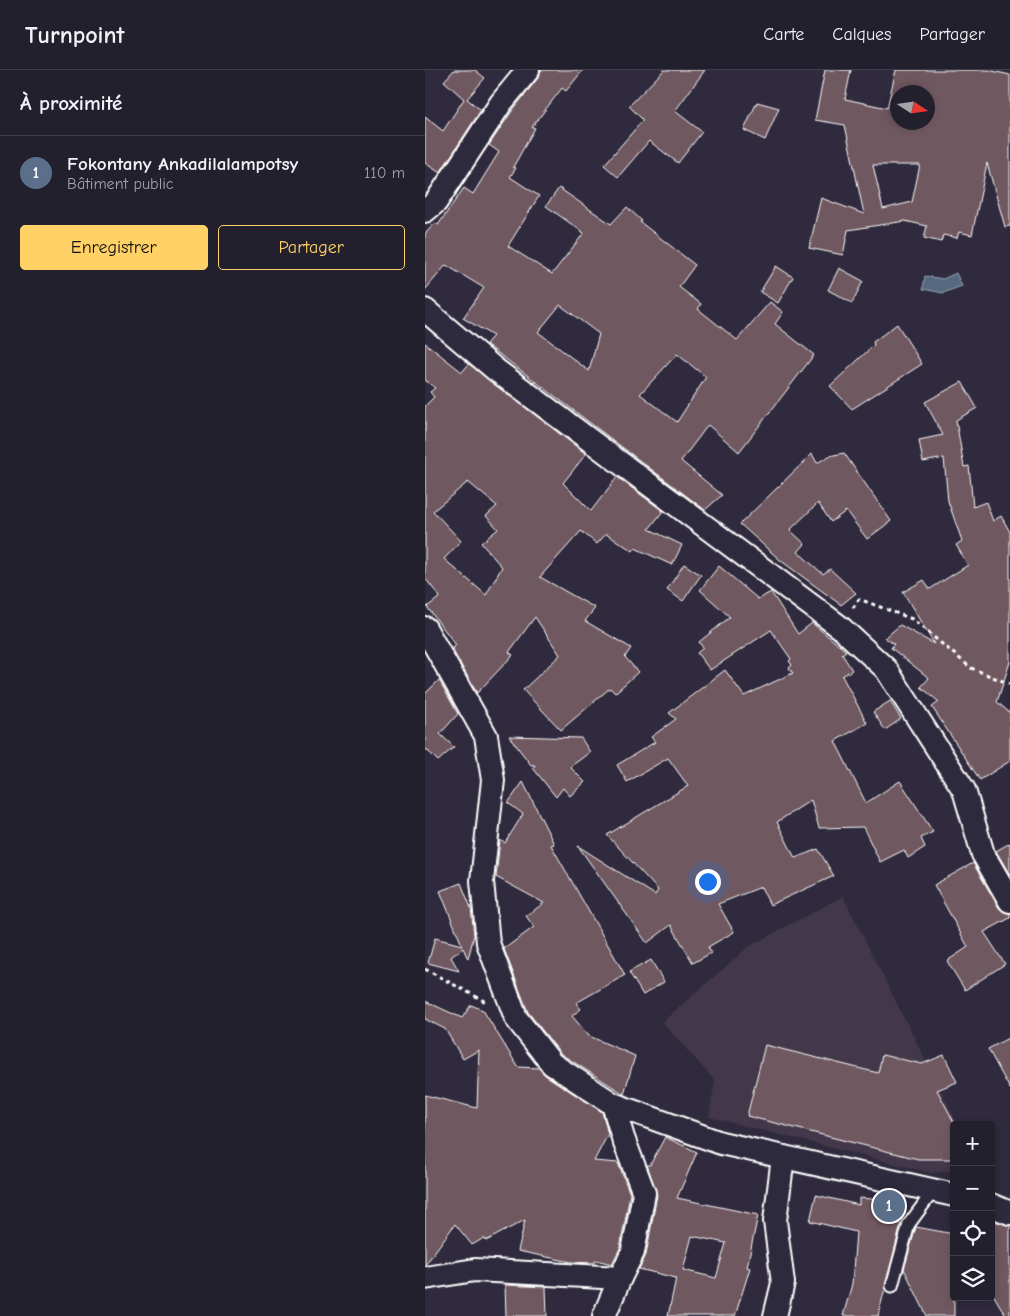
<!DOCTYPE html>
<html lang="fr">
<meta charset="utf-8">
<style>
:root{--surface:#23202e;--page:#2f2d3a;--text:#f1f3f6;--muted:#a3a3aa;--line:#403e4a;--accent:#ffd166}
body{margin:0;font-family:"Comic Neue",sans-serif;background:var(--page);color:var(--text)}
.controls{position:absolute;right:15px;bottom:15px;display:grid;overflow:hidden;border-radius:5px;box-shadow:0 2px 8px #0003}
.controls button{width:45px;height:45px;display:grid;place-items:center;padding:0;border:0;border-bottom:1px solid var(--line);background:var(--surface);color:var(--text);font:25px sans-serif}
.compass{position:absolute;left:465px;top:15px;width:45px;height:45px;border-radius:50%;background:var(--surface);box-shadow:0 2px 8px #0003;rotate:102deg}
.you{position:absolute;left:282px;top:811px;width:18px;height:18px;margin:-12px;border:4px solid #fff;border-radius:50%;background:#1a73e8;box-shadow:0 0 0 8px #1a73e833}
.badge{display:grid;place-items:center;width:32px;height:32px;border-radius:50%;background:var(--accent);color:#fff;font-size:16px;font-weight:700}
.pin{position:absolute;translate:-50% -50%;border:2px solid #fff;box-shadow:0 1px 5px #0006}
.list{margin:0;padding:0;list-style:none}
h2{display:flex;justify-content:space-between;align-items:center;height:65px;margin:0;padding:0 20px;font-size:21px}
h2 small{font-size:16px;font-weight:400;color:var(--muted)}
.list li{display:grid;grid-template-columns:32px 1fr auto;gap:15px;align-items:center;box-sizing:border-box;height:75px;padding:0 20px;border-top:1px solid var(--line)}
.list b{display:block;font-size:19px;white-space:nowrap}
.list p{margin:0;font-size:16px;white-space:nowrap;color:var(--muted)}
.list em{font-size:16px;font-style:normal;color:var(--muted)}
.actions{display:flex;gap:10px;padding:15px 20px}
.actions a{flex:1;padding:11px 0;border:1px solid var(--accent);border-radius:5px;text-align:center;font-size:18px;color:var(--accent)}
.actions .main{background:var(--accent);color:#111}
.icon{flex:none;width:28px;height:28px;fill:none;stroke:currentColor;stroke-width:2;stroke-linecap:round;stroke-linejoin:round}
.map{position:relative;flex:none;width:585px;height:1246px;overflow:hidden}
header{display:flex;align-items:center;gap:30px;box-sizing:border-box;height:70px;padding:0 25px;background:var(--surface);border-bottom:1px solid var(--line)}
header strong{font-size:24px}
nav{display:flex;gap:28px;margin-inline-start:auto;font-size:18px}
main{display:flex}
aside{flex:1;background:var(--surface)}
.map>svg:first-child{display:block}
.built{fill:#423848}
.water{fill:#556780;stroke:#99a4b3}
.building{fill:#6f5860;stroke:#fff;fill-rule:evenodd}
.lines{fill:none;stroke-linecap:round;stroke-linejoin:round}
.service-casing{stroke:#fff;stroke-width:15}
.minor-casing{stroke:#fff;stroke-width:26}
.path{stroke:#fff;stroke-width:3;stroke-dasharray:4 4;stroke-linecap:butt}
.service{stroke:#2f2a3d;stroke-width:11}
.minor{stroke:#2f2a3d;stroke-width:22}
</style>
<header>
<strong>Turnpoint</strong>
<nav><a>Carte</a><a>Calques</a><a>Partager</a></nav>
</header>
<main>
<aside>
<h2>À proximité<small></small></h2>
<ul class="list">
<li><span class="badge" style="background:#5c6f8a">1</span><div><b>Fokontany Ankadilalampotsy</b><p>Bâtiment public</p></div><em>110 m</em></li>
</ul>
<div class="actions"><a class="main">Enregistrer</a><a>Partager</a></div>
</aside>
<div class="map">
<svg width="585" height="1246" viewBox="0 0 585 1246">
<rect width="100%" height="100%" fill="#2f2a3d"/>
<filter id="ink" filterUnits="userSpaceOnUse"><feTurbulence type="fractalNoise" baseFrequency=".02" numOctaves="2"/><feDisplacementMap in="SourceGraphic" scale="10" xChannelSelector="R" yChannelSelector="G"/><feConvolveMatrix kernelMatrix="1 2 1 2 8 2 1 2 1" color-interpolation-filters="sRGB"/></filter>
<g filter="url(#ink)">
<!-- built -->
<path class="built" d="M 418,826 L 533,1055 L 529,1055 L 529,1101 L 506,1103 L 284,1047 L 290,1011 L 237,952 L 323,877 Z"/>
<!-- water -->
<path class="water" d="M 531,203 L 537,216 L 518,223 L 498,219 L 500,206 L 518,209 Z"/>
<!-- building -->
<g class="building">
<path d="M 29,0 L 50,0 L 60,8 L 42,29 L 56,40 L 15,103 L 0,93 L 0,47 L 18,61 L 39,29 L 19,11 Z"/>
<path d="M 116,0 L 158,0 L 141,21 L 137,18 L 107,57 L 110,58 L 88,97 L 91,98 L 85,107 L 114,126 L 83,176 L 127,204 L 159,163 L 121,136 L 134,118 L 186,154 L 202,137 L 217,151 L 215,152 L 270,195 L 254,217 L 276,234 L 273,239 L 312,270 L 345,232 L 358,242 L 350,254 L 389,285 L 314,382 L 283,355 L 256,391 L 297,425 L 280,440 L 61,274 L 68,266 L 38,248 L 59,218 L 21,195 L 0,220 L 0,164 L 10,153 L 13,155 L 39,118 L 48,124 L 74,82 L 64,75 L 87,41 L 113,8 ZM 135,235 L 174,264 L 164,301 L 113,262 ZM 252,284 L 281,307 L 252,352 L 215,324 Z"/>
<path d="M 239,0 L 280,0 L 250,41 L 277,62 L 253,93 L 224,71 L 193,107 L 179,95 L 218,50 L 204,36 Z"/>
<path d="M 400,0 L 426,0 L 420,29 L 462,38 L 471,0 L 563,0 L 585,5 L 585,156 L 580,157 L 562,93 L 547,165 L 534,162 L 532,168 L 518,165 L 516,172 L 499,168 L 502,156 L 480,151 L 423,160 L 418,185 L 384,178 L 396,128 L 439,144 L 420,55 L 390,50 ZM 472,22 L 502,22 L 502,52 L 472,52 ZM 448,95 L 495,95 L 487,132 L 458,139 Z"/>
<path d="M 332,32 L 354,38 L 340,70 L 319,60 Z"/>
<path d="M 351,196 L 368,207 L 353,233 L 335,222 Z"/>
<path d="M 414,198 L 438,211 L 427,233 L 403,220 Z"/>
<path d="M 472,254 L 497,294 L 427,339 L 405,316 L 449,275 L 448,272 Z"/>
<path d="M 0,273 L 37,302 L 44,294 L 161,384 L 138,413 L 166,441 L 192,407 L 238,441 L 224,459 L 257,475 L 247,495 L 210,478 L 208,481 L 181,464 L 172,474 L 156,461 L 115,507 L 170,538 L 160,551 L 206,578 L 200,587 L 213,602 L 190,623 L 185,618 L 136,660 L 98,620 L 135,585 L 110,547 L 84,582 L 88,585 L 52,623 L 27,579 L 31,575 L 2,537 L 15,527 L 0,508 L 0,336 L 9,327 L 5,322 L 10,318 L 0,310 ZM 43,412 L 72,436 L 61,446 L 73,459 L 56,473 L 77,497 L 61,525 L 19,489 L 36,471 L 8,441 Z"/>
<path d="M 537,312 L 552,338 L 531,350 L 539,397 L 544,396 L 548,437 L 561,432 L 568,451 L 576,446 L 585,462 L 585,592 L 572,632 L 585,643 L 585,691 L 555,710 L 507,637 L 514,632 L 496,617 L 504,608 L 466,578 L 469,574 L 460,568 L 475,555 L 509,574 L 478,522 L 499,510 L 505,519 L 543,495 L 531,475 L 537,471 L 523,431 L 519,388 L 498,392 L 494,370 L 518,365 L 500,332 Z"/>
<path d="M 419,383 L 466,451 L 442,469 L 421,441 L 406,452 L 393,433 L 365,460 L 380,474 L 373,482 L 398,504 L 405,499 L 431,523 L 416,535 L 355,490 L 315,454 L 387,384 L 392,393 L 404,386 Z"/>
<path d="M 259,494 L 276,505 L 258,531 L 242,520 Z"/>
<path d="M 294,496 L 333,529 L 346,522 L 373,564 L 387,553 L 421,581 L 417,584 L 427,600 L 417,606 L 442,653 L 410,671 L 441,733 L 475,711 L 508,762 L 496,768 L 500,777 L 483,788 L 479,780 L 455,792 L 438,757 L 394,758 L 386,730 L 352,752 L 370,788 L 393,779 L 409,806 L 345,835 L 336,817 L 293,834 L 309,862 L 283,877 L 286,883 L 268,893 L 246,855 L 222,873 L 153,776 L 230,825 L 233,820 L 182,765 L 263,716 L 243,688 L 202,712 L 192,695 L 230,672 L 226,667 L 251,649 L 244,643 L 300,600 L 319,626 L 368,603 L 364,598 L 367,595 L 364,591 L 366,589 L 346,560 L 285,600 L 272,583 L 278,578 L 274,572 L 305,547 L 275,520 Z"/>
<path d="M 14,610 L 33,644 L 15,664 L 29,677 L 13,691 L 1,679 L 0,680 L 0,624 Z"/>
<path d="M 465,631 L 476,649 L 460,660 L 448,642 Z"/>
<path d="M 84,666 L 156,668 L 165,682 L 145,697 L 160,712 L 145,726 L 138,718 L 131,727 L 108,698 L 110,695 L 106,695 Z"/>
<path d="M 98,712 L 129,774 L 126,775 L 200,905 L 151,933 L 156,939 L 147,946 L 164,966 L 210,986 L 199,1024 L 136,984 L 103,942 L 79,879 L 109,857 L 101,846 L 119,833 L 71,807 L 75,770 L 80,773 L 98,744 L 83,733 Z"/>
<path d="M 585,773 L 585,805 L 571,781 Z"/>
<path d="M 548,793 L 574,838 L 585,844 L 585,848 L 559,862 L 580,894 L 540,920 L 522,891 L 543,877 L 509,815 Z"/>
<path d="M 36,813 L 46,838 L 49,865 L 43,889 L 38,878 L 26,887 L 34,901 L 3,893 L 10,868 L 37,875 L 15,821 Z"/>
<path d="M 226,890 L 239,912 L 218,925 L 204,902 Z"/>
<path d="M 0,931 L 37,948 L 46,935 L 58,940 L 93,997 L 114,998 L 120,1005 L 177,1042 L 183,1064 L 169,1091 L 193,1093 L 205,1124 L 195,1178 L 187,1194 L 171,1190 L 170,1193 L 146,1192 L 93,1181 L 100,1150 L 61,1171 L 59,1168 L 47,1175 L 30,1154 L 0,1195 L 0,1025 L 52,1038 L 54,980 L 38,989 L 20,959 L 0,949 Z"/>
<path d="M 585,967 L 585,1019 L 563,979 Z"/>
<path d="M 340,975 L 453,1003 L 457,985 L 497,994 L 519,985 L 532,1012 L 512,1020 L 529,1052 L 529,1089 L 493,1089 L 322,1046 Z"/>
<path d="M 240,1067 L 272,1082 L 252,1128 L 333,1145 L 322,1197 L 325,1198 L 310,1246 L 243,1246 L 251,1208 L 214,1199 L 221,1185 L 232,1125 L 222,1095 L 225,1095 ZM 267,1166 L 301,1173 L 291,1208 L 258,1200 Z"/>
<path d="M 391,1125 L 434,1135 L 434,1128 L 458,1130 L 456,1144 L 466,1145 L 465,1152 L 476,1154 L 453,1246 L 418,1246 L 427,1214 L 431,1162 L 385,1151 Z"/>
<path d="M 566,1150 L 585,1156 L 585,1246 L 581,1246 L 566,1221 Z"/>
<path d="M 491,1157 L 529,1164 L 529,1246 L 502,1246 L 479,1199 Z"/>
<path d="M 80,1215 L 121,1217 L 122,1246 L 81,1246 Z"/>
</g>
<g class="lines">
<!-- service casing -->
<g class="service-casing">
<path id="service" d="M 467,1216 L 484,1154 L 509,1120"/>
</g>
<!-- minor casing -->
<g class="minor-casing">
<g id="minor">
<path d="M 0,141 L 11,132 L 76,33 L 103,0"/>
<path d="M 0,240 L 71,300 L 415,557 L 461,599 L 539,720 L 558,784 L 585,831"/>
<path d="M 0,558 L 61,666 L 68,710 L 57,811 L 63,873 L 91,948 L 127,994 L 188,1034 L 296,1073 L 529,1125"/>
<path d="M 188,1034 L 198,1068 L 219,1123 L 208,1182 L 195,1208"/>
<path d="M 566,1135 L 585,1143"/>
<path d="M 0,1208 L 50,1200 L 195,1208 L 179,1246"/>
<path d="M 350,1246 L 358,1213 L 350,1151 L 358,1087"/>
</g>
</g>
<!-- path -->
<g class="path">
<path d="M 428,538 L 434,529 L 487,549 L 546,598 L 585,614"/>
<path d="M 0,899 L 61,932"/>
</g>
<!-- service -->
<use href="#service" class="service"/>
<!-- minor -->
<use href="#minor" class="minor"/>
</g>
</g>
</svg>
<div class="controls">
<button>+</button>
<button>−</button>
<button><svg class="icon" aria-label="locate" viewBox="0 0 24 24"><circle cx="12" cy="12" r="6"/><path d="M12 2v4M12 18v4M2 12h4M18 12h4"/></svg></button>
<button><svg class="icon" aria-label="layers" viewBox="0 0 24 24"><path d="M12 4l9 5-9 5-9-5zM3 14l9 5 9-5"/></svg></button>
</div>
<svg class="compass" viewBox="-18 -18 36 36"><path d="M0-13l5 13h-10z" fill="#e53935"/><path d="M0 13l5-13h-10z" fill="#a3a3aa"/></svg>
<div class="you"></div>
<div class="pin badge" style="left:464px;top:1136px;background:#5c6f8a">1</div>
</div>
</main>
